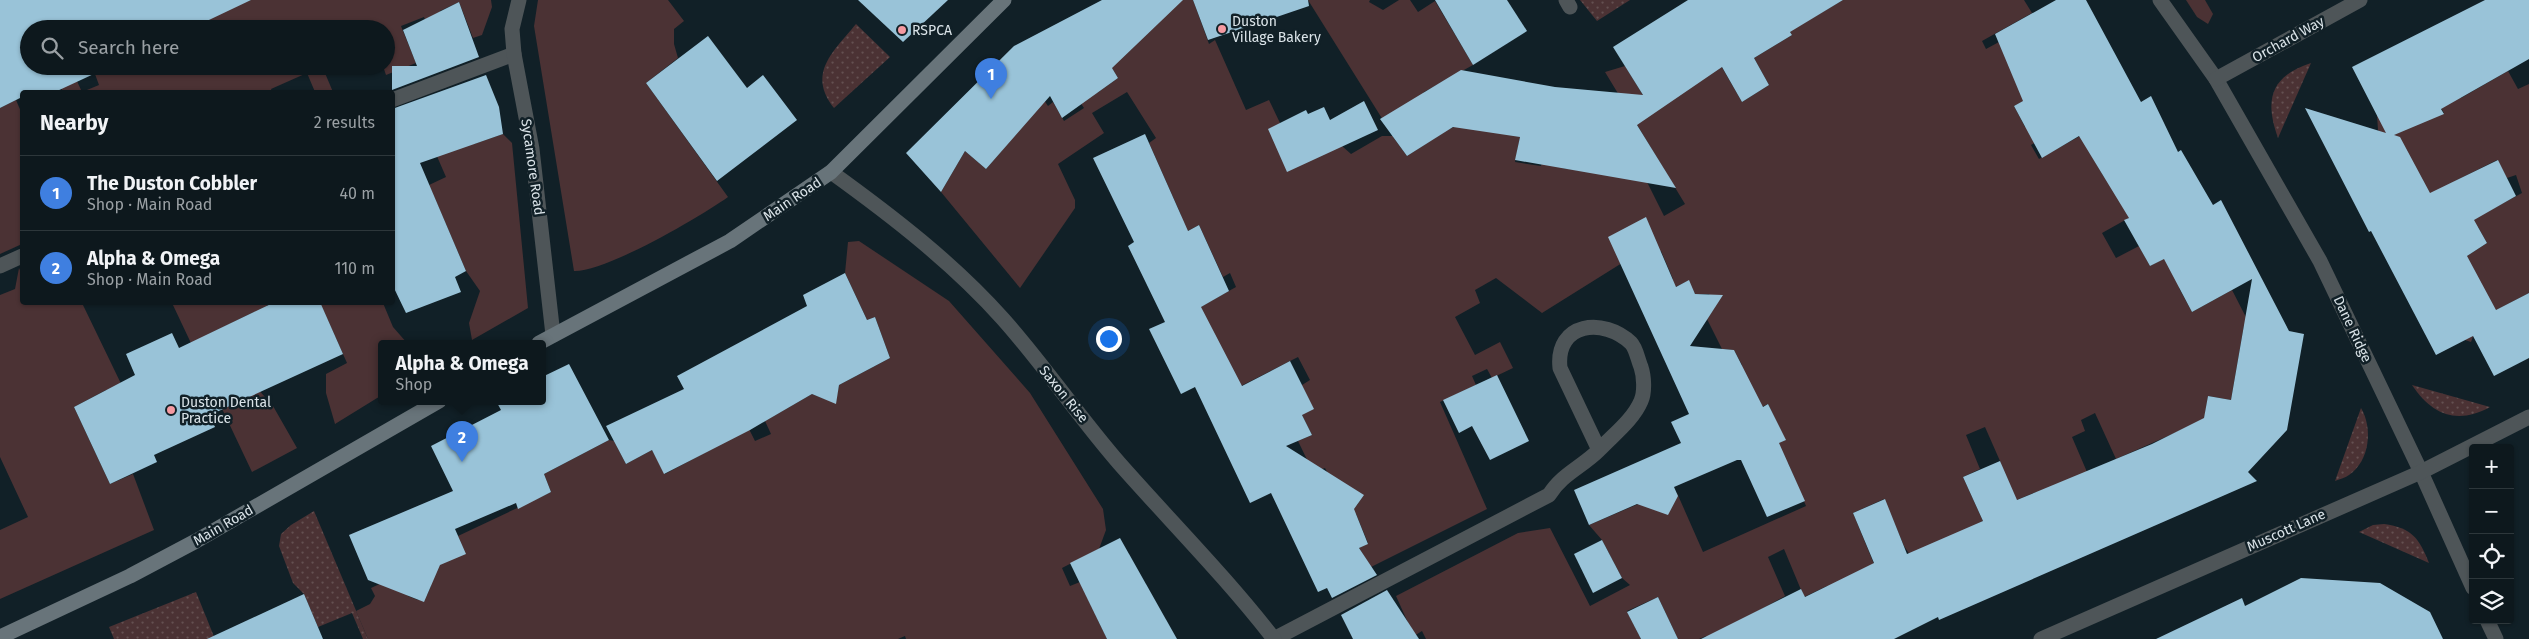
<!DOCTYPE html>
<meta charset="utf-8">
<style>
:root{--surface:#0d181d;--page:#162126;--text:#f1f3f6;--muted:#9aa0a4;--line:#2d373b;--accent:#d93025}
body{margin:0;font-family:"Fira Sans",sans-serif;background:var(--page);color:var(--text)}
.controls{position:absolute;right:15px;bottom:15px;display:grid;overflow:hidden;border-radius:5px;box-shadow:0 1px 4px #0004}
.controls button{width:45px;height:45px;display:grid;place-items:center;padding:0;border:0;border-bottom:1px solid var(--line);background:var(--surface);color:var(--text);font:25px sans-serif}
.you{position:absolute;left:1108px;top:338px;width:18px;height:18px;margin:-12px;border:4px solid #fff;border-radius:50%;background:#1a73e8;box-shadow:0 0 0 8px #1a73e833}
.badge{display:grid;place-items:center;width:32px;height:32px;border-radius:50%;background:var(--accent);color:#fff;font-size:16px;font-weight:700}
.pin{position:absolute;translate:-50% -41px;filter:drop-shadow(0 1px 2px #0008)}
.pin::after{content:'';position:absolute;top:26px;width:18px;height:15px;background:inherit;clip-path:polygon(0 0,100% 0,50% 100%)}
.popup{position:absolute;left:378px;top:340px;width:168px;height:65px;box-sizing:border-box;display:grid;place-content:center;border-radius:5px;background:var(--surface);filter:drop-shadow(0 1px 4px #0005);font-size:16px;white-space:nowrap;color:var(--muted)}
.popup b{font-size:19px;color:var(--text)}
.popup::after{content:'';position:absolute;left:50%;top:100%;margin-left:-10px;border:10px solid transparent;border-top-color:var(--surface)}
.list{margin:0;padding:0;list-style:none}
h2{display:flex;justify-content:space-between;align-items:center;height:65px;margin:0;padding:0 20px;font-size:21px}
h2 small{font-size:16px;font-weight:400;color:var(--muted)}
.list li{display:grid;grid-template-columns:32px 1fr auto;gap:15px;align-items:center;box-sizing:border-box;height:75px;padding:0 20px;border-top:1px solid var(--line)}
.list b{display:block;font-size:19px;white-space:nowrap}
.list p{margin:0;font-size:16px;white-space:nowrap;color:var(--muted)}
.list em{font-size:16px;font-style:normal;color:var(--muted)}
.icon{flex:none;width:28px;height:28px;fill:none;stroke:currentColor;stroke-width:2;stroke-linecap:round;stroke-linejoin:round}
.map{position:relative;flex:none;width:2529px;height:639px;overflow:hidden}
.search{position:absolute;background:var(--surface);box-shadow:0 1px 4px #0004;left:20px;top:20px;width:375px;height:55px;display:flex;align-items:center;gap:12px;box-sizing:border-box;padding:0 18px;border-radius:28px;color:var(--muted);font-size:19px}
.panel{position:absolute;background:var(--surface);box-shadow:0 1px 4px #0004;left:20px;top:90px;width:375px;height:215px;border-radius:5px}
.map>svg:first-child{display:block}
.grass{fill:url(#grass-dots)}
.garden{fill:#4b3234}
.building{fill:#99c3d8}
.lines{fill:none;stroke-linecap:round;stroke-linejoin:round}
.lane{stroke:#4e5558;stroke-width:15}
.street{stroke:#4e5558;stroke-width:15}
.secondary{stroke:#68747a;stroke-width:15}
.poi-dot{fill:#f49aa2;stroke:#112027;stroke-width:2}
.labels{text-anchor:middle;stroke-width:5;stroke-linejoin:round;paint-order:stroke}
.poi-label{font-size:14px;fill:#dae3e8;stroke:#112027;text-anchor:start}
.street-label{font-size:14px;fill:#dae3e8;stroke:#112027}
</style>
<div class="map">
<svg width="2529" height="639" viewBox="0 0 2529 639">
<defs>
<pattern id="grass-dots" width="8" height="8" patternUnits="userSpaceOnUse" patternTransform="scale(1.25)"><rect width="8" height="8" fill="#4b3234"/><path d="M2 2h.1M6 6h.1" fill="none" stroke="#645051" stroke-width="1.8" stroke-linecap="round"/></pattern>
</defs>
<rect width="100%" height="100%" fill="#112027"/>
<!-- grass -->
<g class="grass">
<path d="M 1580,0 L 1630,0 L 1597,21 Z"/>
<path d="M 856,24 L 890,57 L 834,108 C 807,73 833,52 856,24 Z"/>
<path d="M 2311,63 L 2278,138 C 2264,99 2271,76 2311,63 Z"/>
<path d="M 2412,385 L 2490,407 C 2457,425 2432,415 2412,385 Z"/>
<path d="M 2361,408 C 2373,428 2370,461 2349,475 C 2345,478 2339,479 2335,481 Z"/>
<path d="M 314,511 L 368,639 L 363,639 L 352,613 L 318,627 L 304,594 L 293,583 L 279,546 L 281,534 L 291,525 Z"/>
<path d="M 2384,524 C 2412,528 2419,538 2429,563 L 2359,532 L 2373,525 Z"/>
<path d="M 196,592 L 215,639 L 114,639 L 109,627 Z"/>
</g>
<!-- garden -->
<g class="garden">
<path d="M 251,0 L 491,0 L 492,7 L 482,35 L 473,38 L 459,2 L 440,11 L 455,47 L 439,54 L 424,17 L 401,26 L 416,63 L 386,75 L 383,66 L 386,66 L 386,29 L 159,29 Z"/>
<path d="M 538,0 L 668,0 L 684,21 L 674,29 L 674,44 L 678,58 L 646,83 L 728,197 C 700,217 606,272 574,271 L 534,26 Z"/>
<path d="M 1152,0 L 1193,0 L 1209,44 L 1215,40 L 1246,110 L 1269,100 L 1280,123 L 1342,146 L 1351,154 L 1382,136 L 1393,136 L 1308,0 L 1370,0 L 1369,2 L 1383,10 L 1399,0 L 1410,0 L 1418,12 L 1435,1 L 1473,65 L 1424,92 L 1393,137 L 1407,156 L 1447,130 L 1489,112 L 1520,137 L 1515,162 L 1541,166 L 1546,140 L 1566,144 L 1562,168 L 1646,180 L 1664,216 L 1685,204 L 1605,72 L 1625,66 L 1654,113 L 1720,64 L 1742,102 L 1769,85 L 1754,58 L 1792,35 L 1779,14 L 1804,0 L 1814,17 L 1843,0 L 2024,0 L 2032,13 L 1982,41 L 1986,49 L 1999,42 L 2041,92 L 2014,106 L 2025,127 L 2054,111 L 2062,126 L 2031,145 L 2039,159 L 2080,136 L 2104,177 L 2136,214 L 2102,233 L 2116,258 L 2139,246 L 2150,266 L 2187,246 L 2196,278 L 2179,288 L 2192,312 L 2232,290 L 2250,325 L 2244,325 L 2231,400 L 2208,396 L 2204,420 L 2116,459 L 2095,413 L 2081,420 L 2085,431 L 2072,437 L 2087,472 L 2044,508 L 2036,492 L 2012,502 L 2000,461 L 1985,427 L 1966,435 L 1980,469 L 1963,477 L 1983,521 L 1912,558 L 1904,546 L 1884,499 L 1853,513 L 1874,564 L 1834,603 L 1827,586 L 1804,597 L 1784,549 L 1768,557 L 1785,596 L 1708,639 L 1706,636 L 1699,639 L 1678,639 L 1658,597 L 1627,611 L 1641,639 L 1426,639 L 1422,631 L 1414,636 L 1396,596 L 1518,533 L 1550,528 L 1590,606 L 1630,585 L 1622,578 L 1602,540 L 1589,525 L 1650,499 L 1677,493 L 1703,552 L 1806,506 L 1788,463 L 1757,452 L 1785,440 L 1768,404 L 1751,412 L 1734,376 L 1742,365 L 1734,350 L 1722,349 L 1707,319 L 1715,307 L 1709,294 L 1695,294 L 1688,281 L 1663,293 L 1659,286 L 1673,279 L 1661,251 L 1630,258 L 1542,313 L 1496,278 L 1475,290 L 1480,303 L 1455,317 L 1475,355 L 1500,342 L 1513,368 L 1492,378 L 1487,369 L 1472,376 L 1476,385 L 1440,402 L 1487,509 L 1371,567 L 1359,548 L 1368,543 L 1356,514 L 1346,511 L 1357,505 L 1360,500 L 1356,490 L 1337,491 L 1325,468 L 1313,472 L 1298,441 L 1312,435 L 1302,415 L 1302,385 L 1310,380 L 1298,357 L 1235,389 L 1200,307 L 1236,287 L 1230,273 L 1223,277 L 1199,225 L 1182,234 L 1181,215 L 1149,143 L 1156,138 L 1127,92 L 1092,113 L 1104,133 L 1058,164 L 1075,200 L 1075,208 L 1020,288 L 941,192 L 965,151 L 986,169 L 1010,141 L 1024,70 L 1048,106 L 1053,102 L 1064,121 L 1084,108 L 1072,90 L 1086,76 L 1097,93 L 1118,78 L 1108,62 Z"/>
<path d="M 2186,0 L 2205,0 L 2213,14 L 2208,24 L 2197,17 Z"/>
<path d="M 51,66 L 70,66 L 82,92 L 99,85 L 92,66 L 127,66 L 129,71 L 140,66 L 322,66 L 333,92 L 315,92 L 307,73 L 271,89 L 272,92 L 63,92 Z"/>
<path d="M 2508,71 L 2518,89 L 2529,84 L 2529,293 L 2485,316 L 2481,315 L 2471,342 L 2465,340 L 2467,256 L 2487,243 L 2478,227 L 2460,238 L 2455,229 L 2522,193 L 2516,175 L 2507,178 L 2497,160 L 2457,180 L 2431,197 L 2378,130 L 2377,115 L 2396,105 L 2444,113 L 2428,86 L 2450,75 L 2461,98 Z"/>
<path d="M 16,100 L 22,114 L 22,244 L 0,254 L 0,108 Z"/>
<path d="M 503,134 L 512,143 L 528,308 L 472,340 L 469,323 L 480,291 L 466,271 L 429,185 L 446,177 L 429,138 L 474,144 Z"/>
<path d="M 859,241 L 949,301 L 1030,393 L 1103,509 L 1106,530 L 1099,549 L 1062,568 L 1070,586 L 1080,582 L 1107,639 L 906,639 L 905,636 L 898,639 L 368,639 L 356,611 L 370,604 L 375,596 L 371,588 L 399,575 L 408,596 L 418,600 L 427,595 L 431,586 L 422,565 L 465,554 L 458,536 L 551,492 L 544,474 L 609,440 L 614,441 L 626,464 L 652,450 L 665,474 L 749,429 L 755,441 L 771,434 L 765,421 L 812,394 L 825,399 L 837,395 L 839,385 L 890,358 L 875,317 L 867,320 L 845,273 L 848,242 Z"/>
<path d="M 19,268 L 22,275 L 22,302 L 82,303 L 126,394 L 106,390 L 74,407 L 110,484 L 133,474 L 154,530 L 0,599 L 0,530 L 28,517 L 0,457 L 0,295 L 15,289 Z"/>
<path d="M 172,303 L 266,303 L 275,323 L 254,312 L 209,334 L 273,406 L 297,448 L 252,472 Z"/>
<path d="M 320,303 L 383,303 L 393,327 L 407,343 L 382,343 L 382,395 L 335,424 L 326,393 L 326,374 L 347,363 Z"/>
</g>
<!-- building -->
<g class="building">
<path d="M 0,0 L 251,0 L 190,29 L 29,29 L 29,66 L 111,66 L 55,92 L 22,92 L 22,97 L 0,108 Z"/>
<path d="M 858,0 L 948,0 L 903,42 Z"/>
<path d="M 1102,0 L 1183,0 L 1112,68 L 1118,78 L 1062,118 L 1050,96 L 986,169 L 965,151 L 941,192 L 906,153 L 1014,46 Z"/>
<path d="M 1193,0 L 1308,0 L 1309,6 L 1208,40 Z"/>
<path d="M 1435,0 L 1507,0 L 1527,31 L 1473,65 Z"/>
<path d="M 1688,0 L 1843,0 L 1790,32 L 1792,35 L 1754,58 L 1769,85 L 1742,102 L 1722,67 L 1637,125 L 1676,188 L 1515,160 L 1520,137 L 1453,127 L 1407,156 L 1380,119 L 1461,70 L 1555,87 L 1643,95 L 1613,47 Z"/>
<path d="M 2056,0 L 2086,0 L 2141,102 L 2151,96 L 2178,152 L 2181,150 L 2213,205 L 2221,200 L 2289,331 L 2304,334 L 2287,430 L 2248,472 L 2257,481 L 1939,620 L 1938,617 L 1894,639 L 1701,639 L 1801,589 L 1805,597 L 1874,563 L 1853,513 L 1885,499 L 1907,554 L 1983,521 L 1963,477 L 2000,461 L 2017,500 L 2152,444 L 2204,418 L 2208,396 L 2231,400 L 2252,279 L 2192,312 L 2164,259 L 2150,266 L 2124,220 L 2129,218 L 2079,136 L 2042,158 L 2014,106 L 2023,101 L 1995,34 Z"/>
<path d="M 2485,0 L 2529,0 L 2529,59 L 2441,109 L 2444,114 L 2394,135 L 2400,137 L 2430,193 L 2498,160 L 2516,196 L 2474,220 L 2487,243 L 2467,256 L 2496,310 L 2529,293 L 2529,358 L 2494,376 L 2473,336 L 2436,355 L 2371,231 L 2369,232 L 2305,108 L 2386,133 L 2352,67 Z"/>
<path d="M 459,2 L 479,57 L 392,90 L 392,66 L 417,66 L 403,30 Z"/>
<path d="M 708,36 L 747,88 L 763,75 L 797,120 L 717,181 L 646,83 Z"/>
<path d="M 486,75 L 499,107 L 503,134 L 420,163 L 466,271 L 455,277 L 461,292 L 406,313 L 392,284 L 392,109 Z"/>
<path d="M 1364,101 L 1378,130 L 1287,172 L 1268,129 L 1306,110 L 1308,114 L 1324,107 L 1330,120 Z"/>
<path d="M 1145,134 L 1188,231 L 1199,225 L 1229,291 L 1201,307 L 1242,386 L 1290,361 L 1314,409 L 1302,415 L 1312,435 L 1286,446 L 1364,495 L 1354,509 L 1368,544 L 1359,548 L 1377,575 L 1332,598 L 1327,588 L 1318,592 L 1271,493 L 1250,503 L 1195,387 L 1181,394 L 1149,329 L 1165,322 L 1128,246 L 1134,242 L 1093,158 Z"/>
<path d="M 1646,217 L 1676,287 L 1689,280 L 1695,294 L 1723,295 L 1690,346 L 1734,350 L 1763,407 L 1768,404 L 1786,440 L 1779,443 L 1805,501 L 1767,517 L 1741,460 L 1737,460 L 1674,487 L 1678,496 L 1668,515 L 1637,504 L 1589,525 L 1574,490 L 1681,443 L 1671,422 L 1689,414 L 1608,237 Z"/>
<path d="M 845,273 L 867,320 L 875,317 L 890,358 L 839,385 L 836,404 L 812,394 L 750,430 L 664,474 L 652,450 L 626,464 L 606,426 L 684,389 L 677,376 L 807,306 L 803,295 Z"/>
<path d="M 275,302 L 320,302 L 343,354 L 210,415 L 215,427 L 154,455 L 157,462 L 110,484 L 74,407 L 135,375 L 126,354 L 172,333 L 179,348 Z"/>
<path d="M 569,364 L 609,440 L 544,474 L 551,492 L 518,509 L 516,503 L 455,529 L 466,554 L 440,565 L 424,602 L 368,580 L 349,535 L 453,491 L 431,446 L 501,410 L 496,401 L 542,401 L 542,377 Z"/>
<path d="M 1497,375 L 1529,441 L 1490,460 L 1472,426 L 1459,433 L 1443,400 Z"/>
<path d="M 1120,538 L 1155,600 L 1177,639 L 1107,639 L 1070,563 Z"/>
<path d="M 1602,540 L 1622,578 L 1593,593 L 1574,554 Z"/>
<path d="M 2301,578 L 2380,583 L 2430,612 L 2443,639 L 2156,639 L 2242,598 L 2245,606 Z"/>
<path d="M 1387,590 L 1419,639 L 1353,639 L 1341,615 Z"/>
<path d="M 304,594 L 323,639 L 207,639 Z"/>
<path d="M 1658,597 L 1678,639 L 1641,639 L 1627,612 Z"/>
</g>
<g class="lines">
<!-- lane -->
<g class="lane">
<path d="M 392,100 L 514,54"/>
<path d="M 0,266 L 22,256"/>
<path d="M 1274,639 L 1549,495 C 1562,474 1582,467 1599,450 L 1560,368 C 1555,322 1604,317 1631,343 C 1636,348 1638,360 1641,367 C 1644,376 1645,392 1641,401 C 1633,420 1613,435 1599,450"/>
</g>
<!-- street -->
<g class="street">
<path d="M 519,0 L 512,29 L 514,54 L 532,149 L 553,335"/>
<path d="M 1566,0 L 1570,7"/>
<path d="M 2160,0 L 2216,79 L 2320,261 L 2421,472 L 2473,588"/>
<path d="M 2216,79 L 2360,0"/>
<path d="M 831,172 C 892,216 953,263 1003,319 C 1044,365 1079,417 1119,463 C 1171,522 1226,577 1274,639"/>
<path d="M 2487,620 L 2496,639"/>
<path d="M 2041,639 L 2421,472 L 2529,417"/>
</g>
<!-- secondary -->
<g class="secondary">
<path d="M 539,343 L 730,241 L 831,172 L 1004,0"/>
<path d="M 0,637 L 130,576 L 196,541 L 439,401"/>
</g>
</g>
<!-- markers -->
<g class="poi-dot">
<circle cx="1222" cy="29" r="5"/>
<circle cx="902" cy="30" r="5"/>
<circle cx="171" cy="410" r="5"/>
</g>
<g class="labels">
<!-- poi labels -->
<g class="poi-label">
<text x="1232" y="26">Duston<tspan x="1232" dy="16">Village Bakery</tspan></text>
<text x="912" y="35">RSPCA</text>
<text x="181" y="407">Duston Dental<tspan x="181" dy="16">Practice</tspan></text>
</g>
<!-- street labels -->
<g class="street-label">
<text transform="translate(2288 39) rotate(-29)" y="5">Orchard Way</text>
<text transform="translate(533 167) rotate(82)" y="5">Sycamore Road</text>
<text transform="translate(792 199) rotate(-34)" y="5">Main Road</text>
<text transform="translate(2353 329) rotate(65)" y="5">Dane Ridge</text>
<text transform="translate(1064 394) rotate(51)" y="5">Saxon Rise</text>
<text transform="translate(223 525) rotate(-30)" y="5">Main Road</text>
<text transform="translate(2286 530) rotate(-24)" y="5">Muscott Lane</text>
</g>
</g>
</svg>
<div class="controls">
<button>+</button>
<button>−</button>
<button><svg class="icon" aria-label="locate" viewBox="0 0 24 24"><circle cx="12" cy="12" r="6"/><path d="M12 2v4M12 18v4M2 12h4M18 12h4"/></svg></button>
<button><svg class="icon" aria-label="layers" viewBox="0 0 24 24"><path d="M12 4l9 5-9 5-9-5zM3 14l9 5 9-5"/></svg></button>
</div>
<div class="you"></div>
<div class="pin badge" style="left:991px;top:99px;background:#3f7fe0">1</div>
<div class="pin badge" style="left:462px;top:462px;background:#3f7fe0">2</div>
<div class="popup"><b>Alpha &amp; Omega</b>Shop</div>
<div class="search"><svg class="icon" aria-label="search" viewBox="0 0 24 24"><circle cx="10" cy="10" r="6"/><path d="M15 15l6 6"/></svg>Search here</div>
<section class="panel">
<h2>Nearby<small>2 results</small></h2>
<ul class="list">
<li><span class="badge" style="background:#3f7fe0">1</span><div><b>The Duston Cobbler</b><p>Shop · Main Road</p></div><em>40 m</em></li>
<li><span class="badge" style="background:#3f7fe0">2</span><div><b>Alpha &amp; Omega</b><p>Shop · Main Road</p></div><em>110 m</em></li>
</ul>
</section>
</div>
